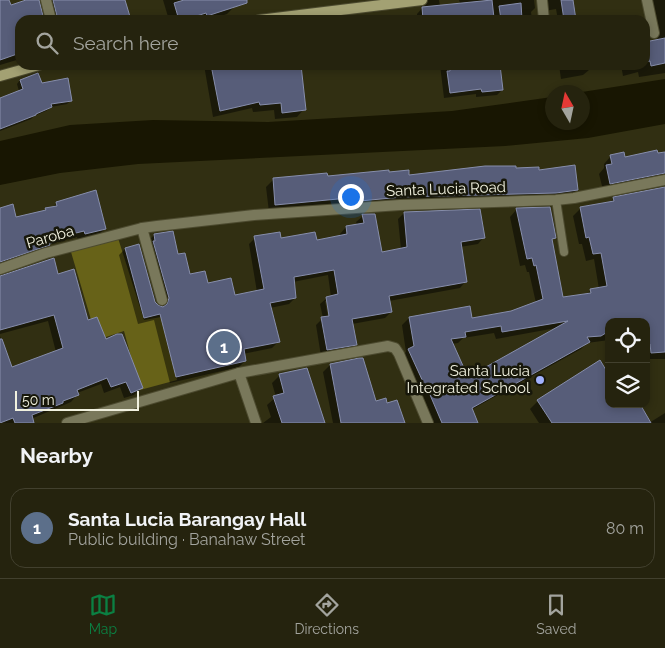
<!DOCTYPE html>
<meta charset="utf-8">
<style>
:root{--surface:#25230e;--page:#312f1c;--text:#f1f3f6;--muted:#a3a49e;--line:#42402e;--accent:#0b8043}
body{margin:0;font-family:Raleway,sans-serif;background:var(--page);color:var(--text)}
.controls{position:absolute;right:15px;bottom:15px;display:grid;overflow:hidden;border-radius:10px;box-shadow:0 2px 8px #0003}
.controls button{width:45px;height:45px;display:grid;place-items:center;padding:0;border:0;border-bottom:1px solid var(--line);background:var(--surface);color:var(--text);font:25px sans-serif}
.compass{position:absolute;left:545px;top:85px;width:45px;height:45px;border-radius:50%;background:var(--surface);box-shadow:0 2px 8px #0003;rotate:351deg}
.scale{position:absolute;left:15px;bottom:12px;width:124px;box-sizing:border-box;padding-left:5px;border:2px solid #f1f1df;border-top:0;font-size:14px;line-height:18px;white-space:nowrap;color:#f1f1df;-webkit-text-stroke:4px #17170a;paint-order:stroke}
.you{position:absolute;left:350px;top:196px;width:18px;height:18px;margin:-12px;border:4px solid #fff;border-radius:50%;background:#1a73e8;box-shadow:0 0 0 8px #1a73e833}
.badge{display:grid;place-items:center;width:32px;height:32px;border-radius:50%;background:var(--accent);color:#fff;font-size:16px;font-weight:700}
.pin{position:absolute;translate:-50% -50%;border:2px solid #fff;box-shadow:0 1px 5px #0006}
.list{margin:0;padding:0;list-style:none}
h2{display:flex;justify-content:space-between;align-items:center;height:65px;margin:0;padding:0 20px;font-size:21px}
h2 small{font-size:16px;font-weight:400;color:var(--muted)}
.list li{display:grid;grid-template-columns:32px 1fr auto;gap:15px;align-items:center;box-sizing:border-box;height:80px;margin:0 10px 10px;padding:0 10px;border:1px solid var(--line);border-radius:15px}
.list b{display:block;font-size:19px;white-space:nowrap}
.list p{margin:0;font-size:16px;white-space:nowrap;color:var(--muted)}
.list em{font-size:16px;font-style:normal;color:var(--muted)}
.icon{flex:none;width:28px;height:28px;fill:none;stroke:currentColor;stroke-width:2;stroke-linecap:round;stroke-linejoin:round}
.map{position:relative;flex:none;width:665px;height:423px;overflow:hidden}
.search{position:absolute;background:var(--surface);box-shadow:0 2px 8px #0003;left:15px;right:15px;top:15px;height:55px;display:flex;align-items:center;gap:12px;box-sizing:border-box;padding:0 18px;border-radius:15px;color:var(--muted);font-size:19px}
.sheet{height:155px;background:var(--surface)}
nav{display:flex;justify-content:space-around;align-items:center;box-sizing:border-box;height:70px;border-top:1px solid var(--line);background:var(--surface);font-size:14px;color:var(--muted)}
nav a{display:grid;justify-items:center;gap:2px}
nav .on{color:var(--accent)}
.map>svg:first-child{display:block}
.forest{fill:#676218}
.water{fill:#181602}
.shadow{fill:#0007;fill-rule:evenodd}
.building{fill:#575d79;stroke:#878eac;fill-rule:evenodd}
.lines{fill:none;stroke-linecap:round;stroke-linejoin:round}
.lane-casing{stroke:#4c4a2f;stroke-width:10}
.street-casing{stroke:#4c4a2f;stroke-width:12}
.secondary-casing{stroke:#4c4a2f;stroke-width:12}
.lane{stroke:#79785b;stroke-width:8}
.street{stroke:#79785b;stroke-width:10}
.secondary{stroke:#a3a173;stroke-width:10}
.poi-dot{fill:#a2b2fd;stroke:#17170a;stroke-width:2}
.labels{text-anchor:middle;stroke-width:5;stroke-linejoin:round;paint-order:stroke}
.street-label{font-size:15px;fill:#f1f1df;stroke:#17170a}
.poi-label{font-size:15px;fill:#f1f1df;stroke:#17170a;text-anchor:end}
</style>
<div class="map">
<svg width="665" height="423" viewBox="0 0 665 423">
<rect width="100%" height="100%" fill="#312f12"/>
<!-- forest -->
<path class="forest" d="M 118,238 L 144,320 L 161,317 L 177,380 L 140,390 L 124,331 L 97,340 L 71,252 Z"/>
<!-- water -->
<path class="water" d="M 665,79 L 665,124 L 588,138 L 505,146 L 138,164 L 60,173 L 0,185 L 0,141 L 70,125 L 153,120 L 268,122 L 452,111 L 552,97 L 552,122 L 582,122 L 582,92 Z"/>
<!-- shadow -->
<g class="shadow">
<path d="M 30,0 L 34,0 L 43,20 L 20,20 L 20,59 L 0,65 L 0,4 L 10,6 Z"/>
<path d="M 53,0 L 124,0 L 129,20 L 46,20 L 44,9 Z"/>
<path d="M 163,0 L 233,0 L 235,6 L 227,14 L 209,20 L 169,20 Z"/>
<path d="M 420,0 L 439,0 L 440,6 L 460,3 L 459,0 L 534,0 L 535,8 L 531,12 L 532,20 L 417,20 L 417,14 L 424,6 Z"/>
<path d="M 539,0 L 572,0 L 575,20 L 558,20 L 556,9 L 544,11 Z"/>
<path d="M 650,0 L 665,0 L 665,73 L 639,77 L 638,72 L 623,76 L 621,65 L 645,65 L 645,43 L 658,41 Z"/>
<path d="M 204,65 L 299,65 L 304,109 L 297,117 L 275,119 L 274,110 L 253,112 L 252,108 L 213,117 Z"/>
<path d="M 440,65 L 499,65 L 502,90 L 497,95 L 476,97 L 476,94 L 444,98 Z"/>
<path d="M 559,65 L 588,65 L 589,70 L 583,75 L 561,79 Z"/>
<path d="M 20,80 L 41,84 L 71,100 L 67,104 L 51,107 L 46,111 L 34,116 L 31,119 L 0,131 L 0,99 L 19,91 L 17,84 Z"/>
<path d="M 665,153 L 665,187 L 663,182 L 603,190 L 599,174 L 604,168 L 604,164 L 611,156 L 624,158 Z"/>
<path d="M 538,171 L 577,190 L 570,197 L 269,212 L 266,187 L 273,180 L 388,173 L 408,177 Z"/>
<path d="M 665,188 L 665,359 L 646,359 L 646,322 L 609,322 L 609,340 L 587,343 L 581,349 L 471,410 L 477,423 L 433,423 L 401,357 L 406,352 L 402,325 L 409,318 L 471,319 L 511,313 L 536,303 L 529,272 L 527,272 L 525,265 L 520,266 L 510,217 L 517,209 L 554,238 L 551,241 L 562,298 L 586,295 L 591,290 L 599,289 L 594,259 L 586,261 L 582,244 L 579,244 L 573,216 L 580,209 L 609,203 L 614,198 ZM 556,328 L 467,378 L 452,344 L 458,343 L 463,338 L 494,333 L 496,339 Z"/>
<path d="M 57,203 L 105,229 L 97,236 L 78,241 L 77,237 L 49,244 L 41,252 L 0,264 L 0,209 L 15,219 L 43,212 L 52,208 Z"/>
<path d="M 404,213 L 484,237 L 478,244 L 460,247 L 466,281 L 460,288 L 389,301 L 391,312 L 385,318 L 352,324 L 355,344 L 349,351 L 321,356 L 316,325 L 323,318 L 320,304 L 327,298 L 331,297 L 328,275 L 293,282 L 295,298 L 289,304 L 270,308 L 278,342 L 272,348 L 243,354 L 245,361 L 239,367 L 170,383 L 154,320 L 138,324 L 119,255 L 125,249 L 154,302 L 159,308 L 163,308 L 147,249 L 148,242 L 154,235 L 172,233 L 177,256 L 189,276 L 234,296 L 257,292 L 249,244 L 255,238 L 316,241 L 340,236 L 340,234 L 346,227 L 357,225 L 356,222 L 363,216 L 381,253 L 401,249 L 398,219 ZM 325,301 L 328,301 L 332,322 L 329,322 Z"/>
<path d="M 58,276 L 87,322 L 105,340 L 141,388 L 134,395 L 124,398 L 120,387 L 104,393 L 101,384 L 77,393 L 77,395 L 71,402 L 31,419 L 33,423 L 0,423 L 0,336 L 11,368 L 56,352 L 48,321 L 0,334 L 0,287 Z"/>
<path d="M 330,365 L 376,403 L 387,404 L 404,423 L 333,423 L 323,372 Z"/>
<path d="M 306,369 L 324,423 L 263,423 L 271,417 L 267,405 L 276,397 L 272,383 L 279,376 Z"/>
<path d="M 609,370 L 609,404 L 649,423 L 665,413 L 665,423 L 539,423 L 530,409 L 538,401 Z"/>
</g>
<!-- building -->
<g class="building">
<path d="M 0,0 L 9,0 L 11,5 L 26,0 L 39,0 L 44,20 L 20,20 L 20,53 L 0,60 Z"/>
<path d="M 53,0 L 125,0 L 131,20 L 58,20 Z"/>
<path d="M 184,0 L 247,0 L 247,3 L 207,16 L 206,13 L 184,20 L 179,20 L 174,3 Z"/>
<path d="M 492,0 L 494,18 L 423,20 L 422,7 Z"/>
<path d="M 561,0 L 573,0 L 576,20 L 564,20 Z"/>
<path d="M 521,3 L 522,20 L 501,20 L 499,6 Z"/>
<path d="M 665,38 L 665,63 L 651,66 L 650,61 L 645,62 L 645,42 Z"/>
<path d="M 211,65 L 301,65 L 306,110 L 282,113 L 281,103 L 260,105 L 259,102 L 220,111 Z"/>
<path d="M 450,65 L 500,65 L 503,90 L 482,92 L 481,89 L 450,93 L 447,71 L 450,71 Z"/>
<path d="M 38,73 L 42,83 L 68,78 L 72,101 L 51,104 L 52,107 L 36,114 L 36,115 L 0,129 L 0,98 L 23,89 L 20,80 Z"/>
<path d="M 657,150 L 658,153 L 665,152 L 665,173 L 610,184 L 606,165 L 612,164 L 610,155 L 624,152 L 625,157 Z"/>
<path d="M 575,165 L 578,190 L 556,193 L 402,197 L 360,201 L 359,197 L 275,205 L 273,178 L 327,173 L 328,176 L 389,170 L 389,172 L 409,170 L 409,175 L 485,166 L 516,166 L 516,168 L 539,167 L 539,170 Z"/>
<path d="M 665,187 L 665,352 L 651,353 L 650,344 L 646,344 L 646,322 L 609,322 L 609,331 L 601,336 L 587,337 L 590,342 L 472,408 L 478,423 L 442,423 L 425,383 L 424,384 L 408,349 L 414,346 L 409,317 L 470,306 L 472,318 L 511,311 L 543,299 L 536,265 L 534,266 L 532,258 L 527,259 L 516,208 L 550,207 L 556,238 L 552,239 L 563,297 L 591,293 L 590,289 L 607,286 L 601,253 L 593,254 L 589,237 L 586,238 L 580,207 L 614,201 L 613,197 ZM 568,321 L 468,377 L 451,339 L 466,337 L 465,332 L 501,326 L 502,332 Z"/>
<path d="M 96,190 L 106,229 L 85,234 L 84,231 L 52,239 L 52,243 L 49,243 L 50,245 L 0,262 L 0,208 L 13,204 L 16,217 L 46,210 L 45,208 L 57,206 L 56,202 Z"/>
<path d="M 480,209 L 485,238 L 461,242 L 467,282 L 389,296 L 392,312 L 352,319 L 357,345 L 327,350 L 321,317 L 329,316 L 326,297 L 338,294 L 334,270 L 294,277 L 296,298 L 270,303 L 280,342 L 244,349 L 246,361 L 176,377 L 160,314 L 144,318 L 125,248 L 139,244 L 155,302 L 158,305 L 163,307 L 167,304 L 169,298 L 153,241 L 155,241 L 154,234 L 173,231 L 178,254 L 185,253 L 190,274 L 205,271 L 208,283 L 231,278 L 235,295 L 264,289 L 254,236 L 280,232 L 281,238 L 315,232 L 317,240 L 347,234 L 346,226 L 364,223 L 362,214 L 375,214 L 382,252 L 407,247 L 404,212 Z"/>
<path d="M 54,258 L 58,274 L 74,269 L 88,320 L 97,317 L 106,339 L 117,334 L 122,334 L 143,388 L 131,393 L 126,382 L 111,387 L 107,378 L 77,390 L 79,395 L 63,401 L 63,403 L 32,415 L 34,423 L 15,423 L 13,418 L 0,423 L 0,339 L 2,339 L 12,367 L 63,348 L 54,315 L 0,330 L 0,276 Z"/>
<path d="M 359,358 L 363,358 L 376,401 L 386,398 L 387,403 L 397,400 L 405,423 L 341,423 L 330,364 Z"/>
<path d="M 600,360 L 609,375 L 609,404 L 640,404 L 651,423 L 552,423 L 537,400 Z"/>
<path d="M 307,368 L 325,423 L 282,423 L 273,396 L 284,393 L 279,374 Z"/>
</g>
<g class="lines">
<!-- lane casing -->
<g class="lane-casing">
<path id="lane" d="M 556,200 L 564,252"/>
</g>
<!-- street casing -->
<g class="street-casing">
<g id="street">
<path d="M 46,0 L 51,20"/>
<path d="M 542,0 L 544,20"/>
<path d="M 647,0 L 654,33"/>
<path d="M 142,228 L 162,300"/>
<path d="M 0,269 L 46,253 L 142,228 L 157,226 L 254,215 L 400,205 L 556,200 L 574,198 L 665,180"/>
<path d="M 239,373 L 256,423"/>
<path d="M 67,423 L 239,373 L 388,346 L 395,348 L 399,354 L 428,423"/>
</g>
</g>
<!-- secondary casing -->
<g class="secondary-casing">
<g id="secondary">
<path d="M 259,20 L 422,0"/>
<path d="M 0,76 L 39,65"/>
</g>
</g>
<!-- lane -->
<use href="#lane" class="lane"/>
<!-- street -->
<use href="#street" class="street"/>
<!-- secondary -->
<use href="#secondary" class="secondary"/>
</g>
<!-- markers -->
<circle class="poi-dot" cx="540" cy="380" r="5"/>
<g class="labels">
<!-- street labels -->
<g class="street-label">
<text transform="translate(446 189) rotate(-2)" y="5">Santa Lucia Road</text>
<text transform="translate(50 237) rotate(-16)" y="5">Paroba</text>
</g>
<!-- poi labels -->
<g class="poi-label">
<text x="530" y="376">Santa Lucia<tspan x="530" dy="17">Integrated School</tspan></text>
</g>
</g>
</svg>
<div class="controls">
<button><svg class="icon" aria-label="locate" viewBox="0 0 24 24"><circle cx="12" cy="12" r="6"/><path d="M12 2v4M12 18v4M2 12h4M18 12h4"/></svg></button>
<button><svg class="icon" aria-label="layers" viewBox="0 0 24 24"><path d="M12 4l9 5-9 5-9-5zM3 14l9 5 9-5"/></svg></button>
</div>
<svg class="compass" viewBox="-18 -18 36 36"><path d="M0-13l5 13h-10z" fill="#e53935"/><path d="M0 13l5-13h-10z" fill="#a3a49e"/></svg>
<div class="scale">50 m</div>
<div class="you"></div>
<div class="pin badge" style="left:224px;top:347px;background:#5c6f8a">1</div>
<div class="search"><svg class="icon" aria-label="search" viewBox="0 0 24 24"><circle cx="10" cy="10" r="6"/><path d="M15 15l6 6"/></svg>Search here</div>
</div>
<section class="sheet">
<h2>Nearby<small></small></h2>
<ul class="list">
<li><span class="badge" style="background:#5c6f8a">1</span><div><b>Santa Lucia Barangay Hall</b><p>Public building · Banahaw Street</p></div><em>80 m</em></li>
</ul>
</section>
<nav>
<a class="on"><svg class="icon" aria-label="map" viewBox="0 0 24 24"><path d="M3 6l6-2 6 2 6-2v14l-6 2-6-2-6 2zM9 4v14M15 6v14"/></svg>Map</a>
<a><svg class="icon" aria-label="directions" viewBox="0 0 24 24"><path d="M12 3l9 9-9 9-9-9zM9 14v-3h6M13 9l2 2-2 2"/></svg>Directions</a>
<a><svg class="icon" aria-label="saved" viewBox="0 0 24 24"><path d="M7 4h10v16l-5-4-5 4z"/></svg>Saved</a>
</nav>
